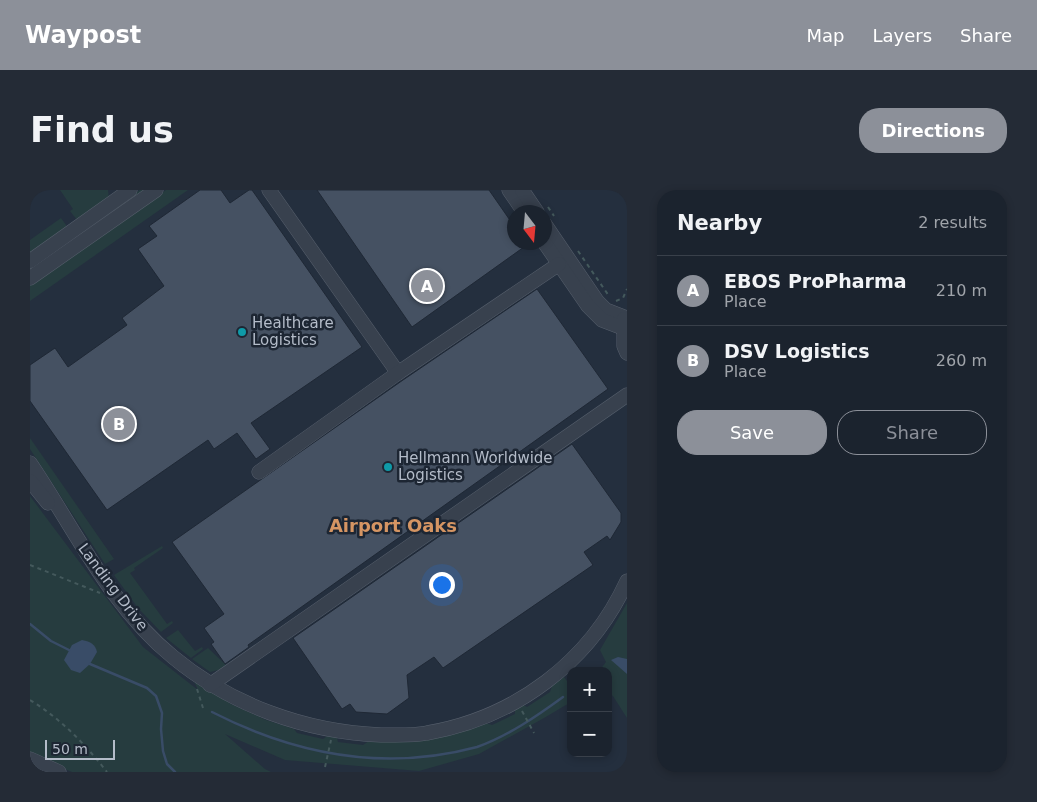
<!DOCTYPE html>
<meta charset="utf-8">
<style>
:root{--surface:#1b232e;--page:#242b36;--text:#f1f3f6;--muted:#a0a4aa;--line:#39404a;--accent:#8c9099}
body{margin:0;font-family:"DejaVu Sans",sans-serif;background:var(--page);color:var(--text)}
.controls{position:absolute;right:15px;bottom:15px;display:grid;overflow:hidden;border-radius:10px;box-shadow:0 2px 8px #0003}
.controls button{width:45px;height:45px;display:grid;place-items:center;padding:0;border:0;border-bottom:1px solid var(--line);background:var(--surface);color:var(--text);font:25px sans-serif}
.compass{position:absolute;left:477px;top:15px;width:45px;height:45px;border-radius:50%;background:var(--surface);box-shadow:0 2px 8px #0003;rotate:164deg}
.scale{position:absolute;left:15px;bottom:12px;width:70px;box-sizing:border-box;padding-left:5px;border:2px solid #b4bcc9;border-top:0;font-size:14px;line-height:18px;white-space:nowrap;color:#b4bcc9;-webkit-text-stroke:4px #1d2633;paint-order:stroke}
.you{position:absolute;left:411px;top:394px;width:18px;height:18px;margin:-12px;border:4px solid #fff;border-radius:50%;background:#1a73e8;box-shadow:0 0 0 8px #1a73e833}
.badge{display:grid;place-items:center;width:32px;height:32px;border-radius:50%;background:var(--accent);color:#fff;font-size:16px;font-weight:700}
.pin{position:absolute;translate:-50% -50%;border:2px solid #fff;box-shadow:0 1px 5px #0006}
.list{margin:0;padding:0;list-style:none}
h2{display:flex;justify-content:space-between;align-items:center;height:65px;margin:0;padding:0 20px;font-size:21px}
h2 small{font-size:16px;font-weight:400;color:var(--muted)}
.list li{display:grid;grid-template-columns:32px 1fr auto;gap:15px;align-items:center;box-sizing:border-box;height:70px;padding:0 20px;border-top:1px solid var(--line)}
.list b{display:block;font-size:19px;white-space:nowrap}
.list p{margin:0;font-size:16px;white-space:nowrap;color:var(--muted)}
.list em{font-size:16px;font-style:normal;color:var(--muted)}
.actions{display:flex;gap:10px;padding:15px 20px}
.actions a{flex:1;padding:11px 0;border:1px solid var(--accent);border-radius:20px;text-align:center;font-size:18px;color:var(--accent)}
.actions .main{background:var(--accent);color:#fff}
.map{position:relative;flex:none;width:597px;height:582px;overflow:hidden;border-radius:20px}
header{display:flex;align-items:center;gap:30px;box-sizing:border-box;height:70px;padding:0 25px;background:var(--accent);color:#fff}
header strong{font-size:24px}
nav{display:flex;gap:28px;margin-inline-start:auto;font-size:18px}
.intro{display:flex;align-items:center;justify-content:space-between;box-sizing:border-box;height:120px;padding:0 30px}
h1{margin:0;font-size:35px}
.button{padding:12px 22px;border-radius:20px;background:var(--accent);color:#fff;font-size:18px;font-weight:700}
main{display:flex;gap:30px;padding:0 30px}
aside{flex:1;background:var(--surface);border-radius:20px;box-shadow:0 2px 8px #0003}
.map>svg:first-child{display:block}
.green{fill:#263c3f}
.water{fill:#394c67}
.lines{fill:none;stroke-linecap:round;stroke-linejoin:round}
.stream{stroke:#394c67;stroke-width:2.5}
.building{fill:#455162;stroke:#1f2835}
.minor-casing{stroke:#565f6c;stroke-width:15}
.path{stroke:#44595c;stroke-width:2;stroke-dasharray:4 4;stroke-linecap:butt}
.minor{stroke:#38414e;stroke-width:14}
.culture-dot{fill:#0f9aa8;stroke:#1d2633;stroke-width:2}
.labels{text-anchor:middle;stroke-width:5;stroke-linejoin:round;paint-order:stroke}
.poi-label{font-size:15px;fill:#b4bcc9;stroke:#1d2633;text-anchor:start}
.street-label{font-size:15px;fill:#b4bcc9;stroke:#1d2633}
.quarter-label{font-size:18px;font-weight:bold;fill:#d59563;stroke:#1d2633}
</style>
<header>
<strong>Waypost</strong>
<nav><a>Map</a><a>Layers</a><a>Share</a></nav>
</header>
<div class="intro"><h1>Find us</h1><a class="button">Directions</a></div>
<main>
<div class="map">
<svg width="597" height="582" viewBox="0 0 597 582">
<rect width="100%" height="100%" fill="#242f3e"/>
<!-- green -->
<g class="green">
<path d="M 30,0 L 78,0 L 79,9 L 47,30 L 40,21 L 43,19 Z"/>
<path d="M 110,0 L 117,0 L 0,82 L 0,77 Z"/>
<path d="M 136,0 L 158,0 L 0,111 L 0,95 Z"/>
<path d="M 31,28 L 36,35 L 36,39 L 0,65 L 0,50 Z"/>
<path d="M 0,248 L 84,369 L 75,374 L 0,259 Z"/>
<path d="M 0,306 L 113,457 L 168,500 L 164,491 L 201,514 L 236,530 L 264,539 L 267,543 L 293,549 L 297,546 L 307,548 L 308,552 L 333,555 L 339,551 L 381,552 L 456,533 L 462,535 L 485,524 L 485,520 L 493,515 L 497,517 L 520,502 L 522,496 L 534,487 L 540,495 L 541,512 L 514,528 L 449,564 L 389,581 L 255,570 L 195,544 L 235,579 L 241,582 L 42,582 L 0,564 Z"/>
<path d="M 132,356 L 133,358 L 104,378 L 105,380 L 100,383 L 137,434 L 142,431 L 143,433 L 131,442 L 108,418 L 84,385 Z"/>
<path d="M 597,413 L 597,528 L 583,506 L 578,502 L 578,481 L 569,481 L 576,472 L 570,460 Z"/>
<path d="M 148,440 L 165,461 L 172,457 L 173,459 L 161,468 L 136,448 Z"/>
<path d="M 178,458 L 197,476 L 193,479 L 180,482 L 162,469 Z"/>
</g>
<!-- water -->
<g class="water">
<path d="M 52,450 C 61,452 65,454 67,462 L 60,474 L 50,483 L 41,480 L 34,470 L 42,455 Z"/>
<path d="M 588,467 L 597,469 L 597,484 L 581,470 Z"/>
</g>
<g class="lines">
<!-- stream -->
<g class="stream">
<path d="M 0,434 L 21,451 L 39,460"/>
<path d="M 60,474 L 117,498 L 126,506 L 132,523 L 131,539 L 133,561 L 137,574 L 145,582"/>
<path d="M 182,522 C 266,565 354,582 447,557 C 478,546 507,526 533,507"/>
</g>
</g>
<!-- building -->
<g class="building">
<path d="M 170,0 L 191,0 L 200,13 L 219,0 L 222,0 L 332,157 L 221,233 L 240,259 L 226,269 L 207,243 L 184,259 L 178,250 L 77,320 L 0,211 L 0,175 L 25,158 L 38,177 L 97,135 L 92,128 L 134,96 L 108,59 L 127,46 L 119,36 Z"/>
<path d="M 287,0 L 459,0 L 484,36 L 484,52 L 501,52 L 382,137 Z"/>
<path d="M 507,99 L 578,199 L 218,455 L 219,457 L 195,474 L 181,454 L 184,452 L 174,438 L 194,424 L 142,352 L 373,190 Z"/>
<path d="M 542,254 L 591,323 L 591,332 L 580,350 L 577,346 L 554,362 L 563,375 L 413,478 L 404,467 L 377,485 L 379,508 L 357,524 L 326,522 L 320,514 L 312,519 L 263,448 Z"/>
</g>
<g class="lines">
<!-- minor casing -->
<g class="minor-casing">
<g id="minor">
<path d="M 239,0 L 368,183"/>
<path d="M 479,0 L 494,22"/>
<path d="M 492,0 L 507,22"/>
<path d="M 514,33 L 567,111 L 576,120 L 594,127"/>
<path d="M 514,52 L 558,116 L 572,130 L 593,138"/>
<path d="M 0,71 L 100,0"/>
<path d="M 0,88 L 126,0"/>
<path d="M 594,129 L 594,156 L 597,163"/>
<path d="M 0,273 C 45,339 79,415 143,467 C 201,515 275,542 351,545 C 366,545 382,546 397,543 C 485,528 560,472 597,391"/>
<path d="M 229,282 L 368,183 L 529,74"/>
<path d="M 0,291 L 18,313"/>
<path d="M 180,495 L 597,205"/>
<path d="M 0,569 L 29,582"/>
</g>
</g>
<!-- path -->
<g class="path">
<path d="M 518,17 L 524,26"/>
<path d="M 548,61 L 579,106"/>
<path d="M 586,111 L 593,108 L 597,99"/>
<path d="M 0,375 L 70,403"/>
<path d="M 167,499 L 173,518"/>
<path d="M 0,510 C 31,529 55,554 77,582"/>
<path d="M 492,521 L 504,543"/>
<path d="M 295,577 L 301,550"/>
</g>
<!-- minor -->
<use href="#minor" class="minor"/>
</g>
<!-- markers -->
<g class="culture-dot">
<circle cx="212" cy="142" r="5"/>
<circle cx="358" cy="277" r="5"/>
</g>
<g class="labels">
<!-- poi labels -->
<g class="poi-label">
<text x="222" y="138">Healthcare<tspan x="222" dy="17">Logistics</tspan></text>
<text x="368" y="273">Hellmann Worldwide<tspan x="368" dy="17">Logistics</tspan></text>
</g>
<!-- street labels -->
<g class="street-label">
<text transform="translate(83 397) rotate(53)" y="5">Landing Drive</text>
</g>
<!-- quarter labels -->
<g class="quarter-label">
<text x="363" y="342">Airport Oaks</text>
</g>
</g>
</svg>
<div class="controls">
<button>+</button>
<button>−</button>
</div>
<svg class="compass" viewBox="-18 -18 36 36"><path d="M0-13l5 13h-10z" fill="#e53935"/><path d="M0 13l5-13h-10z" fill="#a0a4aa"/></svg>
<div class="scale">50 m</div>
<div class="you"></div>
<div class="pin badge" style="left:397px;top:96px">A</div>
<div class="pin badge" style="left:89px;top:234px">B</div>
</div>
<aside>
<h2>Nearby<small>2 results</small></h2>
<ul class="list">
<li><span class="badge">A</span><div><b>EBOS ProPharma</b><p>Place</p></div><em>210 m</em></li>
<li><span class="badge">B</span><div><b>DSV Logistics</b><p>Place</p></div><em>260 m</em></li>
</ul>
<div class="actions"><a class="main">Save</a><a>Share</a></div>
</aside>
</main>
